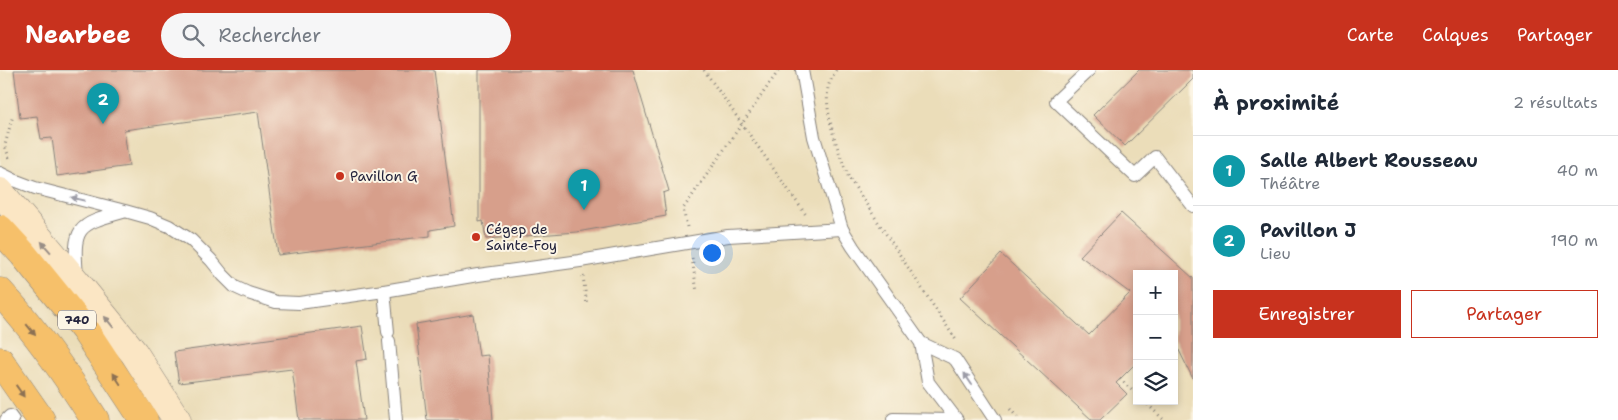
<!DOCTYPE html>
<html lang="fr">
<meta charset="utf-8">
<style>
:root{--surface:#fff;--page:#f6f6f7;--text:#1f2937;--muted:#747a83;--line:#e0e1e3;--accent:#c8321e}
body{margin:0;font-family:"Shantell Sans",sans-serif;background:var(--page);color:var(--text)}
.controls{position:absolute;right:15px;bottom:15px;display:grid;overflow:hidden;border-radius:0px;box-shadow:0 2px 8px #0003}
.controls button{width:45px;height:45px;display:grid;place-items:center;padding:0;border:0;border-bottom:1px solid var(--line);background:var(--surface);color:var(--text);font:25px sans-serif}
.you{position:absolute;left:711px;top:182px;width:18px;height:18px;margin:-12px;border:4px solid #fff;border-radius:50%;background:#1a73e8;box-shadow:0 0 0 8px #1a73e833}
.badge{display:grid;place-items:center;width:32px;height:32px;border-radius:50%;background:var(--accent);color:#fff;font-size:16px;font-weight:700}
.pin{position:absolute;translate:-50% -41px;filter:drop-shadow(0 1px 2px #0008)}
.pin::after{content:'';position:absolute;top:26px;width:18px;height:15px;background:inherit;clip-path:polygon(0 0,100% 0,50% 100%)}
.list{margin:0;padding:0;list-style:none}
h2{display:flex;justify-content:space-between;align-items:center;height:65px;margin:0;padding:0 20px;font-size:21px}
h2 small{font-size:16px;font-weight:400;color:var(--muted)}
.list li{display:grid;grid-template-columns:32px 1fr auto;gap:15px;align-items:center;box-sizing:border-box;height:70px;padding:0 20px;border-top:1px solid var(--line)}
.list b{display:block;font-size:19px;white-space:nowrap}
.list p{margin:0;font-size:16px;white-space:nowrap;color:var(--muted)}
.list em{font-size:16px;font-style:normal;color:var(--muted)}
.actions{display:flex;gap:10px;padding:15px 20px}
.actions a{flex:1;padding:11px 0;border:1px solid var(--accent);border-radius:0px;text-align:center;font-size:18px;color:var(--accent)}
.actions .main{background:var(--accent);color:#fff}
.icon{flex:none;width:28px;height:28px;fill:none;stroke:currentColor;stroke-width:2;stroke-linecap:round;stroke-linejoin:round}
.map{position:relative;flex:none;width:1193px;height:350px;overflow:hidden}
header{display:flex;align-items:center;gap:30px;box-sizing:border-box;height:70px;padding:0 25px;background:var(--accent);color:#fff}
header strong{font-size:24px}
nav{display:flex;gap:28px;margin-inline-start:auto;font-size:18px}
.search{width:350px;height:45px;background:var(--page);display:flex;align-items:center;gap:12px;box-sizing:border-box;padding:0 18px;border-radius:28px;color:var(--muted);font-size:19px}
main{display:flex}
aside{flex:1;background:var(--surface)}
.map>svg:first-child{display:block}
.building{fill:#d79f8b}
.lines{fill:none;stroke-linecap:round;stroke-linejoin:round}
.service-casing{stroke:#86807a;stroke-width:14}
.secondary-casing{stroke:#86807a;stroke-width:29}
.motorway-casing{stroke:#86807a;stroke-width:29}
.path{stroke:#86807a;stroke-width:3;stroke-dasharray:1 4;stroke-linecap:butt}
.service{stroke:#fff;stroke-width:12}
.secondary{stroke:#fbe6c4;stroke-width:28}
.motorway{stroke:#f6c06b;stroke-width:28}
.oneway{fill:#9c9ca7}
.oneway2{fill:#998e86}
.oneway3{fill:#8c7153}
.poi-dot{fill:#c8321e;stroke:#fcf5e5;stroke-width:2}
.labels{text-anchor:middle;stroke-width:4;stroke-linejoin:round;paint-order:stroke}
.shield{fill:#fcf5e5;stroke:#63616e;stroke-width:1}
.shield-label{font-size:12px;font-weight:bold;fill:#22223b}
.poi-label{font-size:14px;fill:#22223b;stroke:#fcf5e5;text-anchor:start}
</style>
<header>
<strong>Nearbee</strong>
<div class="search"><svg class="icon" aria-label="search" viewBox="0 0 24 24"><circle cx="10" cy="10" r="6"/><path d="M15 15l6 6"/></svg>Rechercher</div>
<nav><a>Carte</a><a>Calques</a><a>Partager</a></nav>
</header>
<main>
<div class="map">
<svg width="1193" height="350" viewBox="0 0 1193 350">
<rect width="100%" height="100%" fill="#fcf5e5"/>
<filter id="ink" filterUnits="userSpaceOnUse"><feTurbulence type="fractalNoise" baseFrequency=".02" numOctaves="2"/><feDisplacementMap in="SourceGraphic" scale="10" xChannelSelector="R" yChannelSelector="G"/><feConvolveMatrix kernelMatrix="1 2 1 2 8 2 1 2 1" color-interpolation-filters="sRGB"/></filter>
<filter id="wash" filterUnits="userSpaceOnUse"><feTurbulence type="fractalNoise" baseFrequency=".0096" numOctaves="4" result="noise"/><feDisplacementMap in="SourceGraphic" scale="20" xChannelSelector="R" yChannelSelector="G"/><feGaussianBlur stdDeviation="1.12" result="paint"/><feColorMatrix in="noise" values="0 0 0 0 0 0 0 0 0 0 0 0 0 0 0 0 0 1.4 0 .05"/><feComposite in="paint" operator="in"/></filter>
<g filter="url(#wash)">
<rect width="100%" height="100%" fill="#ebddb9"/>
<g id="blocks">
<!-- building -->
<g class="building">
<path d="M 14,0 L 434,0 L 454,156 L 430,160 L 430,166 L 278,185 L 258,42 L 124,60 L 129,96 L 57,106 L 52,68 L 41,69 L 37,46 L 20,48 Z"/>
<path d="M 479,0 L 633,0 L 669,121 L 663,123 L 666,146 L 577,162 L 486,169 L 483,151 L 479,152 Z"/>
<path d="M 1139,0 L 1193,0 L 1193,9 L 1125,76 L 1093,45 Z"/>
<path d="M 1121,143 L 1193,208 L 1193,309 L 1174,270 L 1174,204 L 1137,204 L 1137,292 L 1116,313 L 1127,324 L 1100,350 L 1092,350 L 960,228 L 1001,184 L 1089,265 L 1130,223 L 1080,186 Z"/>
<path d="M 473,244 L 479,286 L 488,285 L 493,350 L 427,350 L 416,254 Z"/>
<path d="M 362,256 L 367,289 L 356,291 L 364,350 L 299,350 L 292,299 L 179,313 L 174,282 Z"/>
</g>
</g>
</g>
<g filter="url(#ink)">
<use href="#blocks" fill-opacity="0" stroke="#86807a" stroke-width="1"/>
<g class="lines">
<!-- service casing -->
<g class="service-casing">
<g id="service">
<path d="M 802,0 L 814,67 L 842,159 L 853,177 L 921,273 L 928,312 L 957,350"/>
<path d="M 1089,0 L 1056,31 L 1135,106 L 1155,87 L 1193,136"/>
<path d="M 0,103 L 14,110 L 35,118 L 125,141 L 150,148 L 169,156 L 191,170 L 211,190 L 223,205 L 235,217 L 248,223 L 276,232 L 299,233 L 384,221 L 478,205 L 580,191 L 728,166 L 842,159"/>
<path d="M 77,207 C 73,157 76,155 123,142"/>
<path d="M 384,221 L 388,262"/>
<path d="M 389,271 L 396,350"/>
<path d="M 921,273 L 955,289 L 995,350"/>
<path d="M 893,349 L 953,350"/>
<path d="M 6,350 L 10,346 L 13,350"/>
</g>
</g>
<!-- secondary casing -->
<g class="secondary-casing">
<path id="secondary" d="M 0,122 L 78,214 L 134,283 L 177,350"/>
</g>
<!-- motorway casing -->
<g class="motorway-casing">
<g id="motorway">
<path d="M 0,159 L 23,184 L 84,259 L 144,350"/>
<path d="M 0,222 C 36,261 67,305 95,350"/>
<path d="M 0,291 L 41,350"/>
</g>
</g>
<!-- path -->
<g class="path">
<path d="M 704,0 L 806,145"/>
<path d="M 836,0 C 833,6 829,12 828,18 C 824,44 839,84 849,108 L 956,270"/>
<path d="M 9,88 L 5,75 L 13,45"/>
<path d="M 687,157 L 683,139 L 779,0"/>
<path d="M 692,188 L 697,222"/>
<path d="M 583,206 L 587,235"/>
<path d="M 1120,309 L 1137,325"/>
<path d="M 1144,331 L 1164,350"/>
<path d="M 1010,339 L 1020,350"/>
</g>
<!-- service -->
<use href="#service" class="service"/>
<!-- secondary -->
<use href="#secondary" class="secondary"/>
<!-- motorway -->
<use href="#motorway" class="motorway"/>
</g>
<!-- one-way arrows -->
<defs><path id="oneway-solid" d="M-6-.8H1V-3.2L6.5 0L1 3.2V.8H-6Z" transform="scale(1.25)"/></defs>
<g class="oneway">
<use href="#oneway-solid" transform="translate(78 129) rotate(-166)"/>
<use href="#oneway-solid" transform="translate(968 309) rotate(-124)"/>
</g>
<g class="oneway2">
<use href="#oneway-solid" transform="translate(46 177) rotate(-131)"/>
<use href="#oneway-solid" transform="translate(109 252) rotate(-129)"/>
</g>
<g class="oneway3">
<use href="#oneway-solid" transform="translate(31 260) rotate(51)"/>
<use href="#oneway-solid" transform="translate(117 309) rotate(-123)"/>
<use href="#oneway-solid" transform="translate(20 321) rotate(55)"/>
</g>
</g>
<!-- markers -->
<g class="poi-dot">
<circle cx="340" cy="106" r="5"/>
<circle cx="476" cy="167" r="5"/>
</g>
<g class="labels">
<!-- shield labels -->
<rect class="shield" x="58" y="240.5" width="38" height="19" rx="4"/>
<g class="shield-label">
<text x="77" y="254">740</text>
</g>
<!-- poi labels -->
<g class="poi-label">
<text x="350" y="111">Pavillon G</text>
<text x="486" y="164">Cégep de<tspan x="486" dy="16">Sainte-Foy</tspan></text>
</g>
</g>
</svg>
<div class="controls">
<button>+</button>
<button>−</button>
<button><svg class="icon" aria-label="layers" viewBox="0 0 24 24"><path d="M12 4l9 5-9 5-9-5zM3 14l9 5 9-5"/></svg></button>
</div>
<div class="you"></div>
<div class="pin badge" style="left:584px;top:140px;background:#0f9aa8">1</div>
<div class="pin badge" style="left:103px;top:54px;background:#0f9aa8">2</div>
</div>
<aside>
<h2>À proximité<small>2 résultats</small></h2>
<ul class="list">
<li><span class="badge" style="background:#0f9aa8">1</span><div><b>Salle Albert Rousseau</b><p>Théâtre</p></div><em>40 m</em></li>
<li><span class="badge" style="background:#0f9aa8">2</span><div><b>Pavillon J</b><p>Lieu</p></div><em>190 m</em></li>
</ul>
<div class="actions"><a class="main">Enregistrer</a><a>Partager</a></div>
</aside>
</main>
